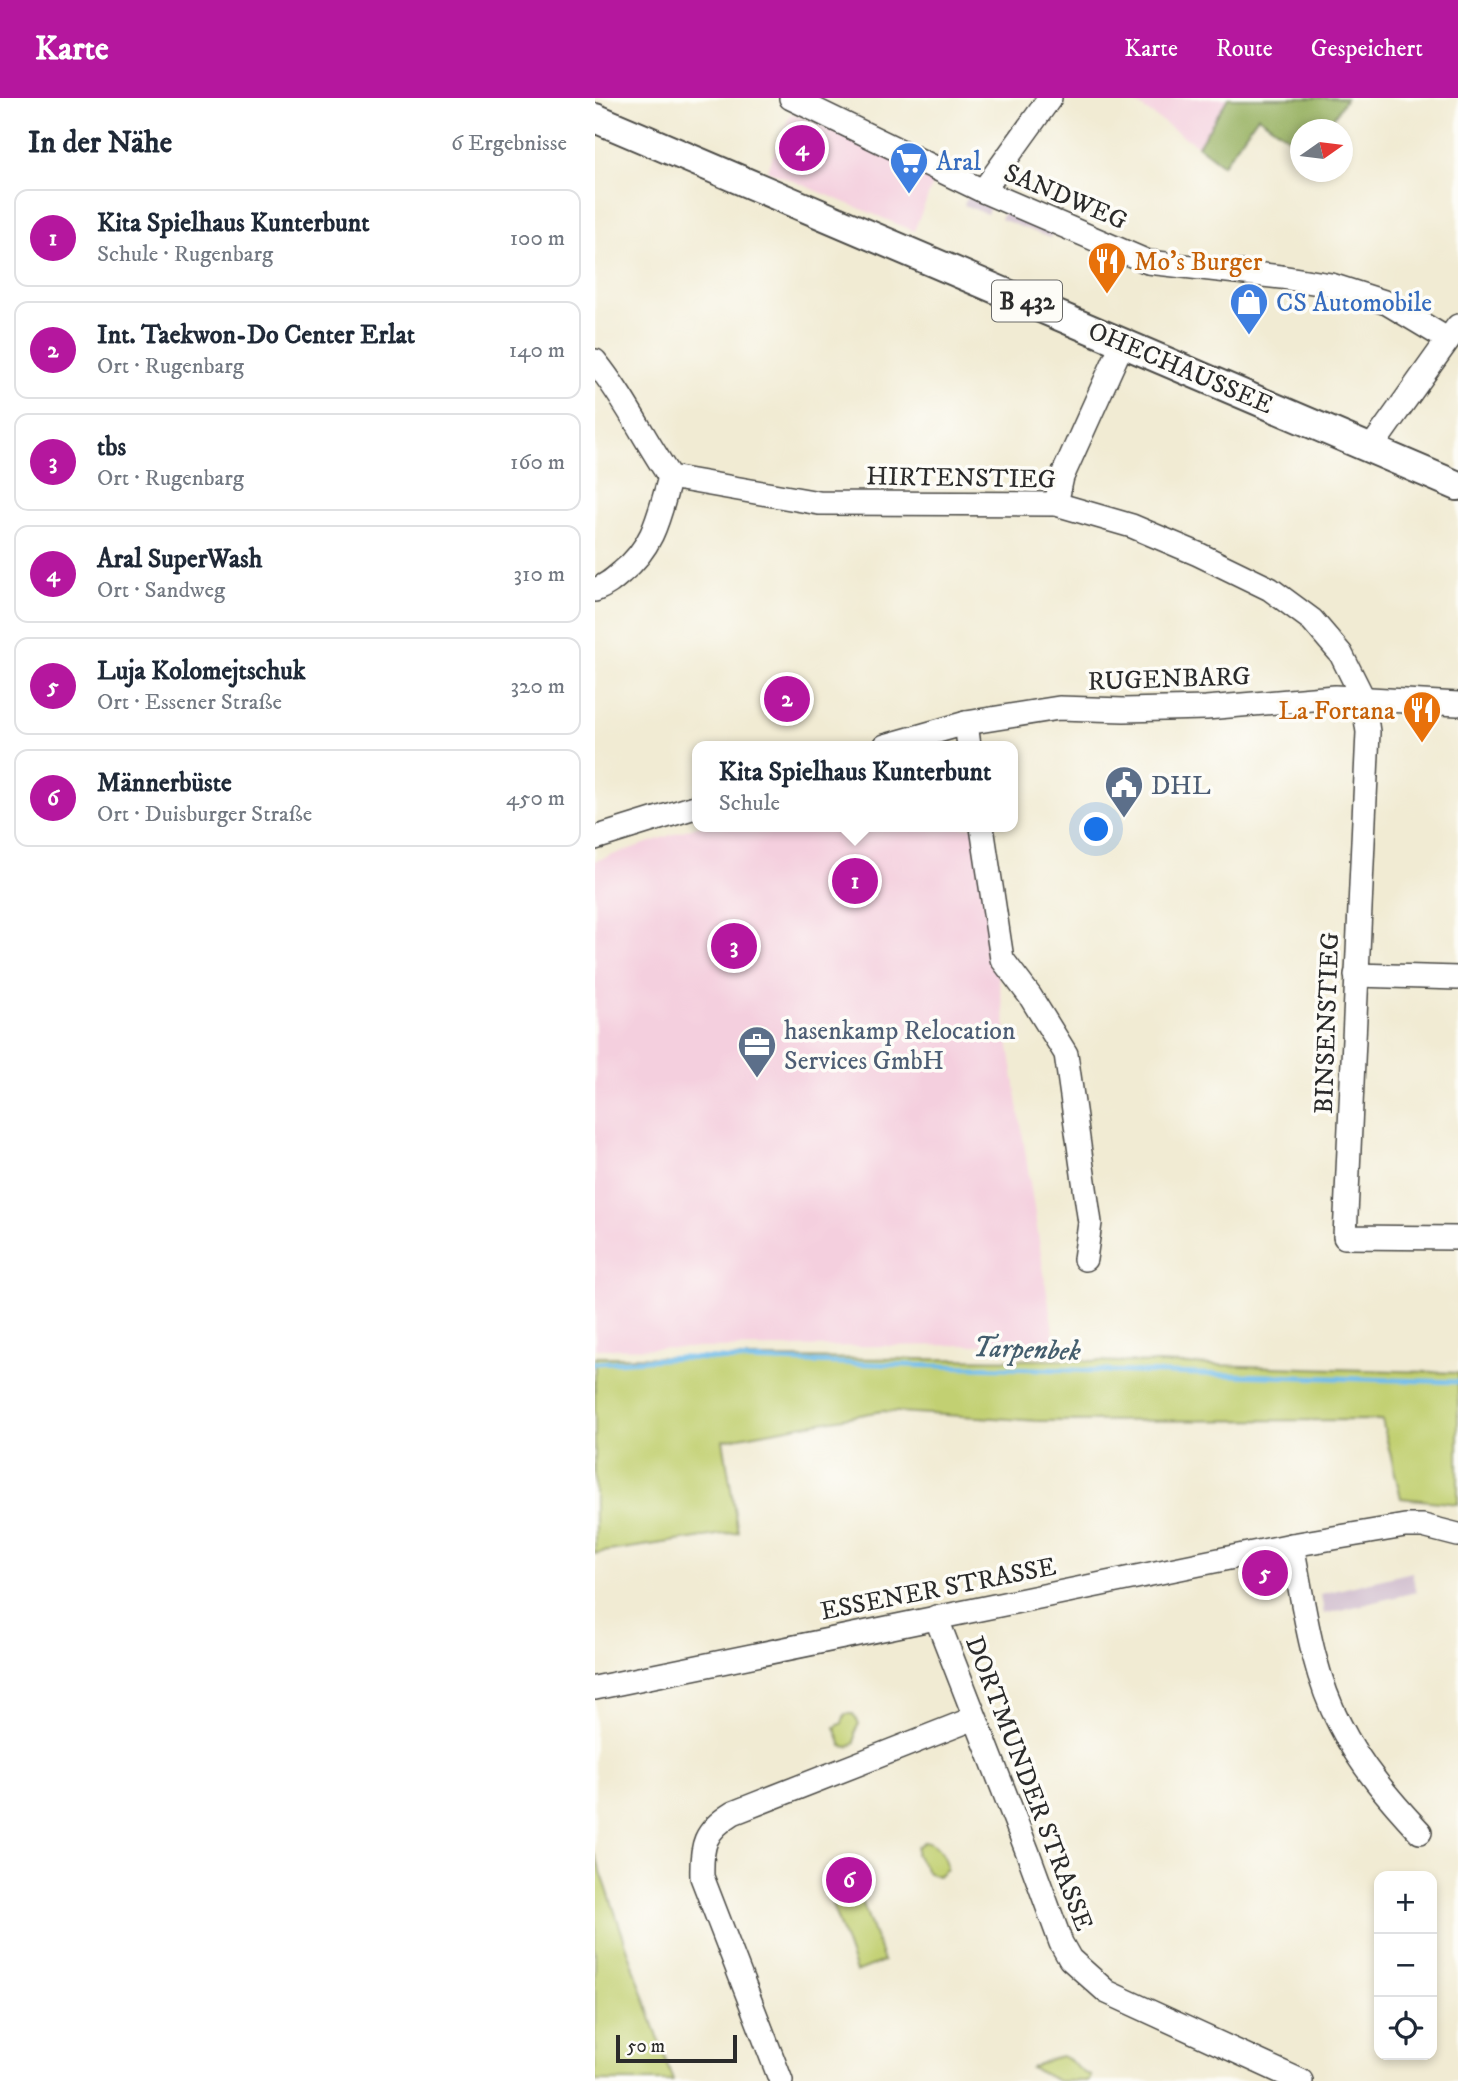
<!DOCTYPE html>
<html lang="de">
<meta charset="utf-8">
<style>
:root{--surface:#fff;--page:#f6f6f7;--text:#1f2937;--muted:#747a83;--line:#e0e1e3;--accent:#b5179e}
body{margin:0;font-family:"IM FELL DW Pica",serif;background:var(--page);color:var(--text)}
.controls{position:absolute;right:21px;bottom:21px;display:grid;overflow:hidden;border-radius:14px;box-shadow:0 4px 10px #0003}
.controls button{width:63px;height:63px;display:grid;place-items:center;padding:0;border:0;border-bottom:2px solid var(--line);background:var(--surface);color:var(--text);font:35px sans-serif}
.compass{position:absolute;left:695px;top:21px;width:63px;height:63px;border-radius:50%;background:var(--surface);box-shadow:0 4px 10px #0003;rotate:76deg}
.scale{position:absolute;left:21px;bottom:18px;width:121px;box-sizing:border-box;padding-left:7px;border:4px solid #2b2b2b;border-top:0;font-size:19px;line-height:24px;white-space:nowrap;color:#2b2b2b;-webkit-text-stroke:5px #fdfcf7;paint-order:stroke}
.you{position:absolute;left:502px;top:732px;width:24px;height:24px;margin:-18px;border:5px solid #fff;border-radius:50%;background:#1a73e8;box-shadow:0 0 0 10px #1a73e833}
.badge{display:grid;place-items:center;width:46px;height:46px;border-radius:50%;background:var(--accent);color:#fff;font-size:23px;font-weight:700}
.pin{position:absolute;translate:-50% -50%;border:4px solid #fff;box-shadow:0 2px 7px #0006}
.popup{position:absolute;left:97px;top:643px;width:326px;height:91px;box-sizing:border-box;display:grid;place-content:center;border-radius:14px;background:var(--surface);filter:drop-shadow(0 2px 5px #0005);font-size:23px;white-space:nowrap;color:var(--muted)}
.popup b{font-size:26px;color:var(--text)}
.popup::after{content:'';position:absolute;left:50%;top:100%;margin-left:-14px;border:14px solid transparent;border-top-color:var(--surface)}
.list{margin:0;padding:0;list-style:none}
h2{display:flex;justify-content:space-between;align-items:center;height:91px;margin:0;padding:0 28px;font-size:30px}
h2 small{font-size:23px;font-weight:400;color:var(--muted)}
.list li{display:grid;grid-template-columns:46px 1fr auto;gap:21px;align-items:center;box-sizing:border-box;height:98px;margin:0 14px 14px;padding:0 14px;border:2px solid var(--line);border-radius:14px}
.list b{display:block;font-size:26px;white-space:nowrap}
.list p{margin:0;font-size:23px;white-space:nowrap;color:var(--muted)}
.list em{font-size:23px;font-style:normal;color:var(--muted)}
.icon{flex:none;width:38px;height:38px;fill:none;stroke:currentColor;stroke-width:2;stroke-linecap:round;stroke-linejoin:round}
.map{position:relative;flex:none;width:863px;height:1983px;overflow:hidden}
header{display:flex;align-items:center;gap:42px;box-sizing:border-box;height:98px;padding:0 35px;background:var(--accent);color:#fff}
header strong{font-size:33px}
nav{display:flex;gap:38px;margin-inline-start:auto;font-size:24px}
main{display:flex}
aside{flex:1;background:var(--surface)}
.map>svg:first-child{display:block}
.built{fill:#f4cfde}
.industrial{fill:#d0bdce}
.green{fill:#c2d072;stroke:#767e4e;stroke-width:2}
.forest{fill:#99b264;stroke:#626e48;stroke-width:2}
.lines{fill:none;stroke-linecap:round;stroke-linejoin:round}
.stream{stroke:#71bdeb;stroke-width:5}
.minor-casing{stroke:#494844;stroke-width:26}
.major-casing{stroke:#494844;stroke-width:32}
.minor{stroke:#fff;stroke-width:23}
.major{stroke:#fff;stroke-width:28}
.labels{text-anchor:middle;stroke-width:7;stroke-linejoin:round;paint-order:stroke}
.shield{fill:#fdfcf7;stroke:#6a6a68;stroke-width:2}
.shield-label{font-size:24px;font-weight:bold;fill:#2b2b2b}
.shop-label{font-size:26px;fill:#366cbe;stroke:#fdfcf7;text-anchor:start}
.street-label{font-size:26px;fill:#2b2b2b;stroke:#fdfcf7}
.food-label{font-size:26px;fill:#c56008;stroke:#fdfcf7;text-anchor:start}
.service-label{font-size:26px;fill:#4e5e75;stroke:#fdfcf7;text-anchor:start}
.water-label{font-size:28px;font-style:italic;fill:#445e6e;stroke:#fdfcf7}
</style>
<header>
<strong>Karte</strong>
<nav><a>Karte</a><a>Route</a><a>Gespeichert</a></nav>
</header>
<main>
<aside>
<h2>In der Nähe<small>6 Ergebnisse</small></h2>
<ul class="list">
<li><span class="badge">1</span><div><b>Kita Spielhaus Kunterbunt</b><p>Schule · Rugenbarg</p></div><em>100 m</em></li>
<li><span class="badge">2</span><div><b>Int. Taekwon-Do Center Erlat</b><p>Ort · Rugenbarg</p></div><em>140 m</em></li>
<li><span class="badge">3</span><div><b>tbs</b><p>Ort · Rugenbarg</p></div><em>160 m</em></li>
<li><span class="badge">4</span><div><b>Aral SuperWash</b><p>Ort · Sandweg</p></div><em>310 m</em></li>
<li><span class="badge">5</span><div><b>Luja Kolomejtschuk</b><p>Ort · Essener Straße</p></div><em>320 m</em></li>
<li><span class="badge">6</span><div><b>Männerbüste</b><p>Ort · Duisburger Straße</p></div><em>450 m</em></li>
</ul>
</aside>
<div class="map">
<svg width="863" height="1983" viewBox="0 0 863 1983">
<rect width="100%" height="100%" fill="#fdfcf7"/>
<filter id="ink" filterUnits="userSpaceOnUse"><feTurbulence type="fractalNoise" baseFrequency=".0143" numOctaves="2"/><feDisplacementMap in="SourceGraphic" scale="14" xChannelSelector="R" yChannelSelector="G"/><feConvolveMatrix kernelMatrix="1 2 1 2 8 2 1 2 1" color-interpolation-filters="sRGB"/></filter>
<filter id="wash" filterUnits="userSpaceOnUse"><feTurbulence type="fractalNoise" baseFrequency=".00686" numOctaves="4" result="noise"/><feDisplacementMap in="SourceGraphic" scale="28" xChannelSelector="R" yChannelSelector="G"/><feGaussianBlur stdDeviation="1.57" result="paint"/><feColorMatrix in="noise" values="0 0 0 0 0 0 0 0 0 0 0 0 0 0 0 0 0 1.4 0 .05"/><feComposite in="paint" operator="in"/></filter>
<g filter="url(#wash)">
<rect width="100%" height="100%" fill="#f1ebd3"/>
<!-- built -->
<g class="built">
<path d="M 533,0 L 633,0 L 603,48 Z"/>
<path d="M 196,15 L 342,76 L 319,133 L 172,72 Z"/>
<path d="M 102,728 L 380,729 L 460,1246 L 0,1251 L 0,763 Z"/>
</g>
<!-- industrial -->
<g class="industrial">
<path d="M 375,92 L 398,101 L 392,116 L 369,107 Z"/>
<path d="M 411,107 L 460,127 L 455,140 L 406,121 Z"/>
<path d="M 817,1474 L 821,1494 L 729,1516 L 726,1496 Z"/>
</g>
<!-- green -->
<g class="green">
<path d="M 0,1259 L 468,1262 L 863,1275 L 863,1406 L 806,1400 L 787,1322 L 444,1323 L 287,1313 L 128,1342 L 143,1434 L 0,1455 Z"/>
<path d="M 250,1616 L 258,1616 L 264,1626 L 260,1633 L 260,1645 L 254,1649 L 247,1648 L 240,1629 L 247,1625 Z"/>
<path d="M 330,1743 C 342,1745 352,1760 352,1771 L 343,1778 L 333,1775 L 321,1756 L 322,1749 Z"/>
<path d="M 0,1756 L 78,1983 L 0,1983 Z"/>
<path d="M 260,1784 L 289,1863 L 261,1874 L 233,1795 Z"/>
<path d="M 466,1958 C 479,1962 484,1975 496,1978 L 494,1983 L 463,1983 L 436,1970 L 455,1961 Z"/>
</g>
<!-- forest -->
<path class="forest" d="M 633,0 L 751,0 L 731,31 L 706,32 L 705,48 L 663,18 L 628,67 L 603,48 Z"/>
<g class="lines">
<!-- stream -->
<path class="stream" d="M 0,1265 L 86,1260 L 863,1284"/>
</g>
</g>
<g filter="url(#ink)">
<g class="lines">
<!-- minor casing -->
<g class="minor-casing">
<g id="minor">
<path d="M 196,0 L 388,93 L 553,164 L 686,179 L 736,187 L 792,205 L 852,241"/>
<path d="M 388,93 L 455,0"/>
<path d="M 0,263 C 30,300 49,341 75,379 L 224,405 L 461,406 L 537,428 L 603,456 L 675,491 L 717,522 L 746,556 L 768,600 L 773,634 L 750,1139 L 863,1140"/>
<path d="M 776,350 L 863,228"/>
<path d="M 461,406 L 467,379 L 528,244"/>
<path d="M 0,492 C 11,488 18,482 27,474 C 59,448 64,418 75,379"/>
<path d="M 371,625 L 374,648"/>
<path d="M 290,648 L 371,625 L 464,610 L 529,612 L 611,610 L 740,599 L 863,606"/>
<path d="M 387,729 L 407,861 L 435,898 L 471,956 L 495,1125 L 490,1161"/>
<path d="M 0,740 L 103,708"/>
<path d="M 761,877 L 863,880"/>
<path d="M 697,1447 C 709,1507 716,1572 745,1627 C 765,1667 795,1702 825,1734"/>
<path d="M 341,1519 L 433,1755 L 466,1845 L 475,1861 L 512,1894 L 706,1983"/>
<path d="M 0,1590 L 697,1447 L 810,1428 L 828,1428 L 863,1437"/>
<path d="M 186,1983 L 107,1779 C 106,1747 109,1733 138,1715 L 380,1620"/>
</g>
</g>
<!-- major casing -->
<g class="major-casing">
<path id="major" d="M 0,20 L 863,388"/>
</g>
<!-- minor -->
<use href="#minor" class="minor"/>
<!-- major -->
<use href="#major" class="major"/>
</g>
</g>
<!-- icons -->
<defs>
<g id="supermarket-pin" transform="scale(2.0125)"><path d="M0 17L-7.5 6A9.5 9.5 0 1 1 7.5 6Z" fill="#3f7fe0" stroke="#fdfcf7"/><path d="M-6-5.5h2.5l.6 2H6L4.5 2H-2.5L-4.4-4H-6ZM-1.5 3.2a1.3 1.3 0 1 0 .1 0ZM3 3.2a1.3 1.3 0 1 0 .1 0Z" fill="#fff"/></g>
<g id="restaurant-pin" transform="scale(2.0125)"><path d="M0 17L-7.5 6A9.5 9.5 0 1 1 7.5 6Z" fill="#e8710a" stroke="#fdfcf7"/><path d="M-5-6h1v4h1v-4h1v4h1v-4h1v5L-1.5 .5V6h-2V.5L-5-1ZM5-6V6H3V1.5H1.5Q1.5-4 5-6Z" fill="#fff"/></g>
<g id="shop-pin" transform="scale(2.0125)"><path d="M0 17L-7.5 6A9.5 9.5 0 1 1 7.5 6Z" fill="#3f7fe0" stroke="#fdfcf7"/><path d="M-5-2.5h2.3a2.7 3.5 0 0 1 5.4 0H5L5.5 6h-11ZM-1.5-2.5h3a1.5 2.3 0 0 0-3 0Z" fill="#fff"/></g>
<g id="civic-pin" transform="scale(2.0125)"><path d="M0 17L-7.5 6A9.5 9.5 0 1 1 7.5 6Z" fill="#5c6f8a" stroke="#fdfcf7"/><path d="M-.6-6.5H3V-4.5H.6V-3L4-1V1h2V6H-6V1h2V-1L-.6-3ZM-1.2 2.5V6h2.4V2.5Z" fill="#fff"/></g>
<g id="office-pin" transform="scale(2.0125)"><path d="M0 17L-7.5 6A9.5 9.5 0 1 1 7.5 6Z" fill="#5c6f8a" stroke="#fdfcf7"/><path d="M-6-3h4V-5.5h4V-3h4V5H-6ZM-1-4.5V-3h2v-1.5ZM-6 0V1H6V0Z" fill="#fff"/></g>
</defs>
<g fill-rule="evenodd">
<use href="#supermarket-pin" x="314" y="63"/>
<use href="#restaurant-pin" x="512" y="163"/>
<use href="#shop-pin" x="654" y="204"/>
<use href="#restaurant-pin" x="827" y="612"/>
<use href="#civic-pin" x="529" y="687"/>
<use href="#office-pin" x="162" y="947"/>
</g>
<g class="labels">
<!-- shield labels -->
<rect class="shield" x="397" y="182.5" width="70" height="41" rx="5"/>
<g class="shield-label">
<text x="432" y="211">B 432</text>
</g>
<!-- shop labels -->
<g class="shop-label">
<text x="341" y="72">Aral</text>
<text x="681" y="213">CS Automobile</text>
</g>
<!-- street labels -->
<g class="street-label">
<text transform="translate(471 98) rotate(23)" y="9">SANDWEG</text>
<text transform="translate(586 269) rotate(23)" y="9">OHECHAUSSEE</text>
<text transform="translate(366 379) rotate(1)" y="9">HIRTENSTIEG</text>
<text transform="translate(574 580) rotate(-2)" y="9">RUGENBARG</text>
<text transform="translate(731 925) rotate(-88)" y="9">BINSENSTIEG</text>
<text transform="translate(343 1490) rotate(-11)" y="9">ESSENER STRASSE</text>
<text transform="translate(435 1685) rotate(69)" y="9">DORTMUNDER STRASSE</text>
</g>
<!-- food labels -->
<g class="food-label">
<text x="539" y="172">Mo's Burger</text>
<text x="800" y="621" text-anchor="end">La Fortana</text>
</g>
<!-- service labels -->
<g class="service-label">
<text x="556" y="696">DHL</text>
<text x="189" y="941">hasenkamp Relocation<tspan x="189" dy="30">Services GmbH</tspan></text>
</g>
<!-- water labels -->
<g class="water-label">
<text transform="translate(432 1250) rotate(2)" y="10">Tarpenbek</text>
</g>
</g>
</svg>
<div class="controls">
<button>+</button>
<button>−</button>
<button><svg class="icon" aria-label="locate" viewBox="0 0 24 24"><circle cx="12" cy="12" r="6"/><path d="M12 2v4M12 18v4M2 12h4M18 12h4"/></svg></button>
</div>
<svg class="compass" viewBox="-18 -18 36 36"><path d="M0-13l5 13h-10z" fill="#e53935"/><path d="M0 13l5-13h-10z" fill="#747a83"/></svg>
<div class="scale">50 m</div>
<div class="you"></div>
<div class="pin badge" style="left:260px;top:783px">1</div>
<div class="popup"><b>Kita Spielhaus Kunterbunt</b>Schule</div>
<div class="pin badge" style="left:192px;top:601px">2</div>
<div class="pin badge" style="left:139px;top:848px">3</div>
<div class="pin badge" style="left:207px;top:50px">4</div>
<div class="pin badge" style="left:670px;top:1475px">5</div>
<div class="pin badge" style="left:254px;top:1782px">6</div>
</div>
</main>
